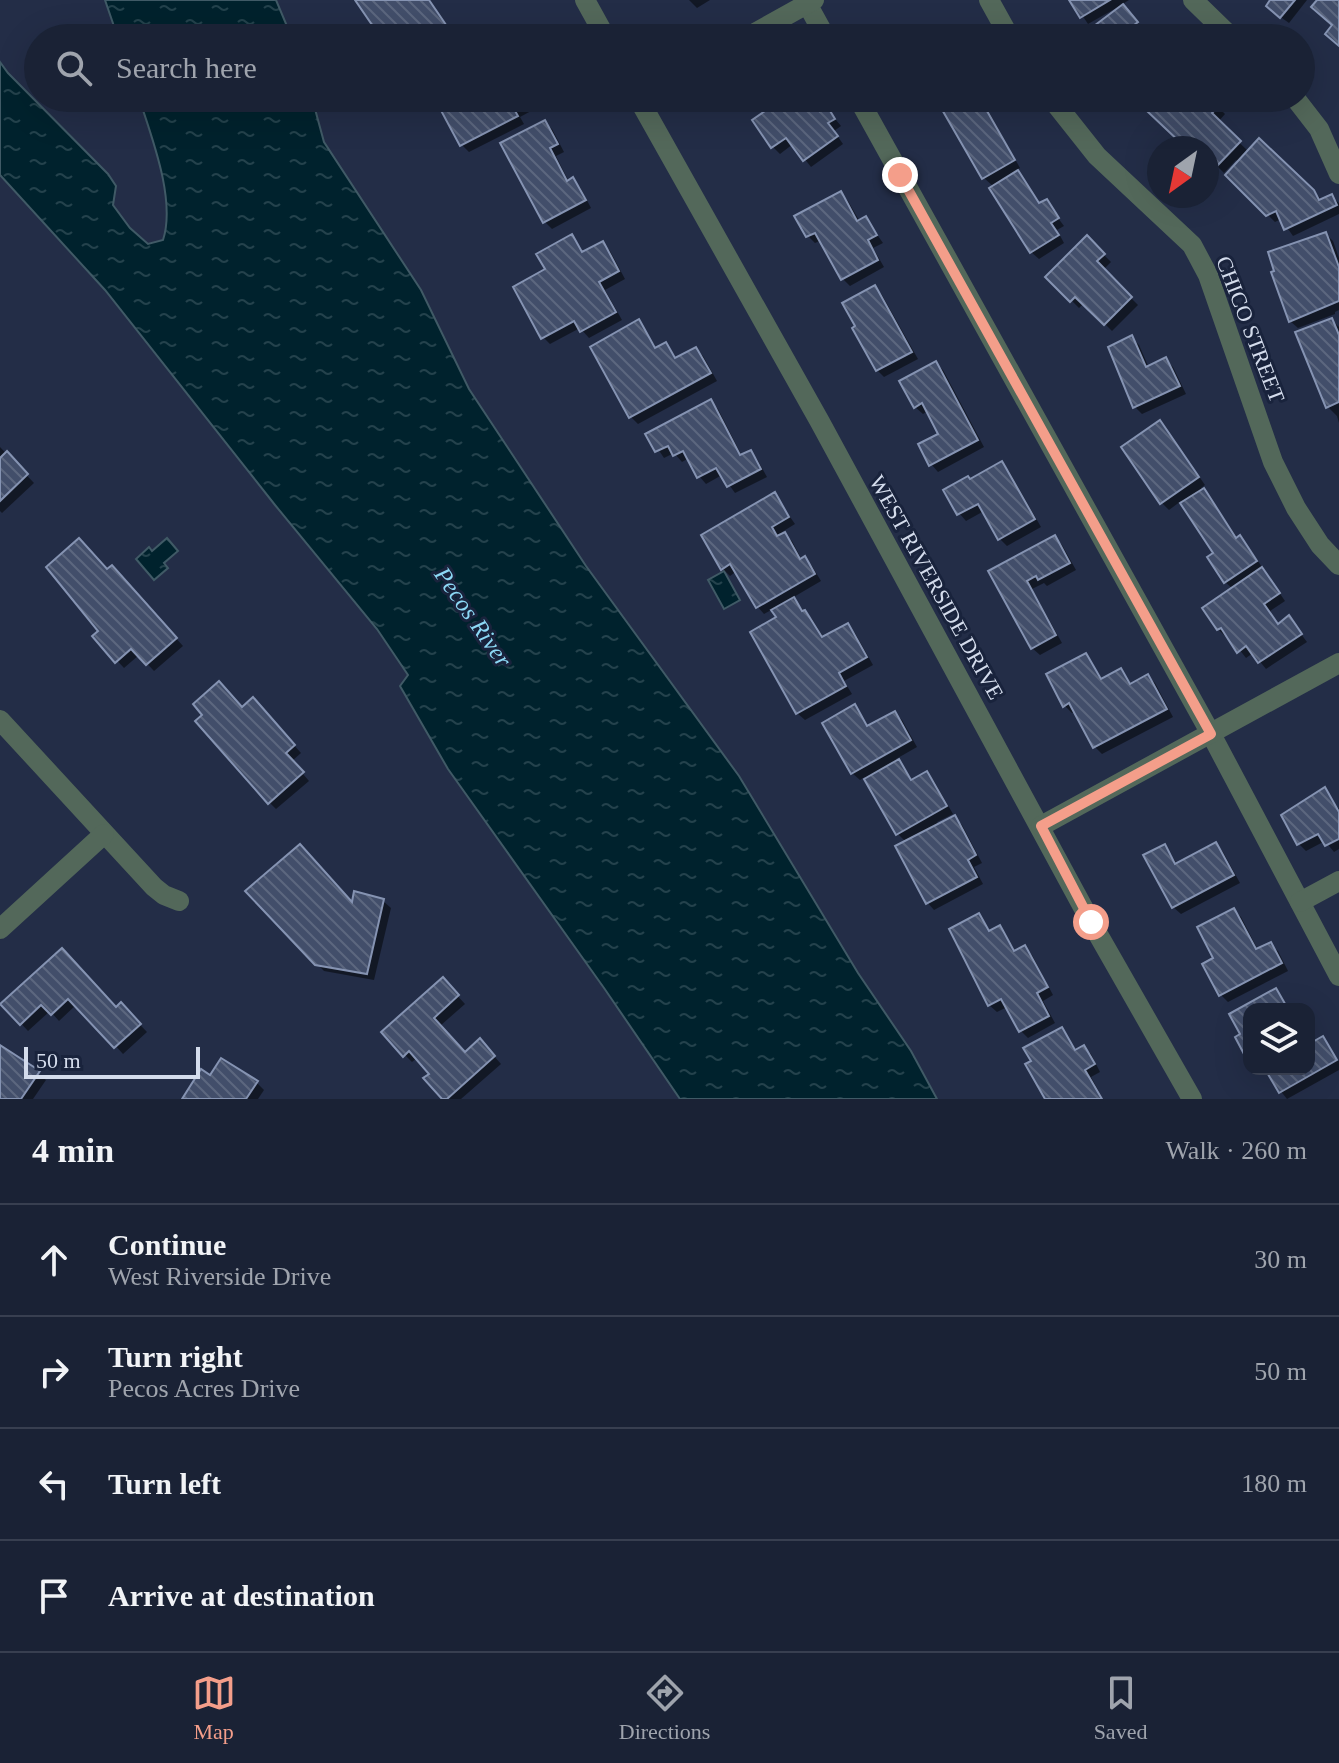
<!DOCTYPE html>
<meta charset="utf-8">
<style>
:root{--surface:#1a2235;--page:#272f41;--text:#f1f3f6;--muted:#9fa4ad;--line:#383f50;--accent:#f49e8a}
body{margin:0;font-family:Georgia,serif;background:var(--page);color:var(--text)}
.controls{position:absolute;right:24px;bottom:24px;display:grid;overflow:hidden;border-radius:16px;box-shadow:0 8px 32px #0002}
.controls button{width:72px;height:72px;display:grid;place-items:center;padding:0;border:0;border-bottom:2px solid var(--line);background:var(--surface);color:var(--text);font:40px sans-serif}
.compass{position:absolute;left:1147px;top:136px;width:72px;height:72px;border-radius:50%;background:var(--surface);box-shadow:0 8px 32px #0002;rotate:213deg}
.scale{position:absolute;left:24px;bottom:20px;width:176px;box-sizing:border-box;padding-left:8px;border:4px solid #d4dcec;border-top:0;font-size:22px;line-height:28px;white-space:nowrap;color:#d4dcec;-webkit-text-stroke:6px #19233c;paint-order:stroke}
.stop{position:absolute;width:24px;height:24px;margin:-18px;border:6px solid #f49e8a;border-radius:50%;background:#fff}
.stop.end{background:#f49e8a;border-color:#fff;box-shadow:0 2px 8px #0008}
.list{margin:0;padding:0;list-style:none}
h2{display:flex;justify-content:space-between;align-items:center;height:104px;margin:0;padding:0 32px;font-size:34px}
h2 small{font-size:26px;font-weight:400;color:var(--muted)}
.list li{display:grid;grid-template-columns:52px 1fr auto;gap:24px;align-items:center;box-sizing:border-box;height:112px;padding:0 32px;border-top:2px solid var(--line)}
.list b{display:block;font-size:30px;white-space:nowrap}
.list p{margin:0;font-size:26px;white-space:nowrap;color:var(--muted)}
.list em{font-size:26px;font-style:normal;color:var(--muted)}
.icon{flex:none;width:44px;height:44px;fill:none;stroke:currentColor;stroke-width:2;stroke-linecap:round;stroke-linejoin:round}
.map{position:relative;flex:none;width:1339px;height:1099px;overflow:hidden}
.search{position:absolute;background:var(--surface);box-shadow:0 8px 32px #0002;left:24px;right:24px;top:24px;height:88px;display:flex;align-items:center;gap:20px;box-sizing:border-box;padding:0 28px;border-radius:44px;color:var(--muted);font-size:30px}
.sheet{height:552px;background:var(--surface)}
nav{display:flex;justify-content:space-around;align-items:center;box-sizing:border-box;height:112px;border-top:2px solid var(--line);background:var(--surface);font-size:22px;color:var(--muted)}
nav a{display:grid;justify-items:center;gap:4px}
nav .on{color:var(--accent)}
.map>svg:first-child{display:block}
.water{fill:url(#water-ripples);stroke:#405a66;stroke-width:2}
.shadow{fill:#0007}
.building{fill:url(#building-back-hatch);stroke:#8593b2;stroke-width:2}
.lines{fill:none;stroke-linecap:round;stroke-linejoin:round}
.minor{stroke:#53685a;stroke-width:20}
.route{stroke:#f49e8a;stroke-width:10}
.labels{text-anchor:middle;stroke-width:6;stroke-linejoin:round;paint-order:stroke}
.street-label{font-size:22px;fill:#d4dcec;stroke:#19233c}
.water-label{font-size:24px;font-style:italic;fill:#8cd8f5;stroke:#19233c}
</style>
<div class="map">
<svg width="1339" height="1099" viewBox="0 0 1339 1099">
<defs>
<pattern id="water-ripples" width="26" height="14" patternUnits="userSpaceOnUse" patternTransform="scale(2)"><rect width="26" height="14" fill="#00222d"/><path d="M2 4q2-2 4 0t4 0M15 11q2-2 4 0t4 0" fill="none" stroke="#24424c"/></pattern>
<pattern id="building-back-hatch" width="6" height="6" patternUnits="userSpaceOnUse" patternTransform="scale(2)"><rect width="6" height="6" fill="#424e6a"/><path d="M-1 5l2 2M0 0l6 6M5-1l2 2" fill="none" stroke="#5c677f"/></pattern>
</defs>
<rect width="100%" height="100%" fill="#232d47"/>
<!-- water -->
<g class="water">
<path d="M 105,0 L 276,0 L 292,38 L 118,38 Z"/>
<path d="M 0,62 L 8,73 L 108,174 L 116,186 L 113,205 L 130,228 L 148,244 L 163,240 C 176,200 152,138 139,98 L 312,98 L 324,142 L 421,290 L 469,389 L 586,566 L 739,776 L 858,973 L 911,1051 L 937,1099 L 680,1099 L 604,988 L 448,769 L 400,686 L 408,675 L 377,629 L 275,505 L 105,290 L 0,175 Z"/>
<path d="M 167,538 L 178,551 L 164,563 L 168,568 L 154,580 L 136,559 L 149,547 L 152,551 Z"/>
<path d="M 724,571 L 740,600 L 724,609 L 708,580 Z"/>
</g>
<!-- shadow -->
<g class="shadow">
<path d="M 689,0 L 710,0 L 697,8 Z"/>
<path d="M 1072,0 L 1129,0 L 1121,5 L 1144,30 L 1136,38 L 1093,38 L 1119,9 L 1118,7 L 1088,24 Z"/>
<path d="M 1273,0 L 1307,0 L 1289,23 L 1275,13 Z"/>
<path d="M 451,98 L 541,98 L 544,104 L 520,117 L 524,124 L 469,152 L 462,145 L 440,104 Z"/>
<path d="M 788,98 L 811,98 L 821,113 L 827,109 L 841,126 L 834,131 L 843,144 L 811,167 L 793,144 L 780,154 L 773,147 Z"/>
<path d="M 916,98 L 972,98 L 979,109 L 982,107 L 990,114 L 1020,168 L 1016,170 L 1041,205 L 1046,202 L 1064,226 L 1057,230 L 1064,243 L 1039,259 L 1031,252 L 994,187 L 984,178 L 941,104 L 927,112 Z"/>
<path d="M 1139,98 L 1152,98 L 1145,104 Z"/>
<path d="M 1165,98 L 1209,98 L 1225,114 L 1218,122 L 1249,152 L 1313,191 L 1321,199 L 1331,196 L 1339,203 L 1339,214 L 1293,236 L 1281,219 L 1275,222 L 1227,175 L 1239,163 L 1236,160 L 1224,173 L 1207,156 L 1207,148 L 1198,148 L 1195,145 L 1188,148 L 1151,112 Z"/>
<path d="M 544,122 L 552,129 L 564,152 L 556,156 L 569,182 L 573,180 L 580,187 L 591,208 L 552,229 L 544,221 Z"/>
<path d="M 841,194 L 848,201 L 860,222 L 866,219 L 883,243 L 873,248 L 884,267 L 850,286 L 843,279 L 822,240 L 815,243 L 808,236 Z"/>
<path d="M 1326,234 L 1333,241 L 1339,258 L 1339,310 L 1335,312 L 1335,314 L 1298,328 L 1290,321 Z"/>
<path d="M 572,236 L 584,253 L 602,243 L 610,251 L 625,279 L 605,290 L 622,320 L 589,338 L 580,328 L 550,344 L 543,337 Z"/>
<path d="M 1087,238 L 1111,262 L 1103,270 L 1138,305 L 1112,331 L 1084,303 L 1079,308 L 1048,277 Z"/>
<path d="M 875,287 L 882,295 L 918,359 L 884,377 L 877,370 Z"/>
<path d="M 1332,320 L 1339,327 L 1339,423 L 1337,416 L 1327,406 Z"/>
<path d="M 639,322 L 657,349 L 666,344 L 677,359 L 696,349 L 703,356 L 717,381 L 638,424 L 631,417 Z"/>
<path d="M 1132,338 L 1139,345 L 1149,368 L 1166,360 L 1173,367 L 1186,394 L 1142,414 L 1135,407 Z"/>
<path d="M 936,363 L 943,370 L 984,447 L 938,472 L 931,464 L 941,434 L 928,411 L 923,414 L 915,407 Z"/>
<path d="M 710,402 L 718,409 L 742,456 L 750,452 L 757,459 L 767,477 L 735,493 L 722,475 L 706,484 L 699,476 L 689,458 L 682,462 L 674,453 L 664,458 L 648,434 Z"/>
<path d="M 1167,430 L 1205,485 L 1201,488 L 1211,498 L 1238,539 L 1240,538 L 1247,545 L 1285,601 L 1270,611 L 1279,625 L 1289,618 L 1307,642 L 1266,669 L 1253,653 L 1246,658 L 1228,635 L 1225,636 L 1218,629 L 1233,589 L 1225,582 L 1216,554 L 1181,501 L 1169,510 L 1162,503 Z"/>
<path d="M 0,447 L 34,483 L 2,513 L 0,511 Z"/>
<path d="M 1002,464 L 1009,471 L 1041,527 L 1007,546 L 1000,539 L 984,511 L 966,521 L 959,513 L 970,481 Z"/>
<path d="M 774,494 L 795,524 L 782,532 L 792,541 L 802,560 L 804,559 L 812,566 L 821,581 L 792,598 L 812,619 L 824,638 L 847,626 L 855,633 L 873,665 L 844,681 L 852,694 L 805,720 L 797,713 L 778,618 L 773,609 L 764,614 L 757,606 L 737,571 L 730,576 L 722,568 Z"/>
<path d="M 1055,538 L 1062,545 L 1076,570 L 1047,586 L 1044,583 L 1032,589 L 1062,643 L 1040,655 L 1032,648 L 991,572 Z"/>
<path d="M 119,575 L 183,646 L 154,671 L 139,655 L 124,668 L 95,637 L 101,631 L 72,599 Z"/>
<path d="M 1086,655 L 1103,680 L 1121,670 L 1132,685 L 1148,676 L 1155,683 L 1173,717 L 1102,754 L 1095,747 L 1076,711 L 1072,713 L 1065,706 Z"/>
<path d="M 260,707 L 301,753 L 292,761 L 309,781 L 276,809 L 269,802 L 242,710 Z"/>
<path d="M 854,707 L 869,728 L 895,713 L 902,720 L 917,747 L 896,759 L 913,781 L 927,774 L 934,781 L 953,814 L 937,822 L 939,826 L 955,818 L 962,825 L 982,863 L 974,867 L 983,884 L 934,910 L 927,902 L 907,843 L 897,833 L 865,777 L 860,780 L 852,773 Z"/>
<path d="M 1325,790 L 1339,809 L 1339,849 L 1334,852 L 1325,841 L 1306,851 L 1299,844 Z"/>
<path d="M 1215,844 L 1223,852 L 1240,883 L 1181,914 L 1173,907 L 1164,846 L 1178,865 Z"/>
<path d="M 248,892 L 353,905 L 383,901 L 391,908 L 374,980 L 324,971 Z"/>
<path d="M 1234,910 L 1241,917 L 1258,950 L 1270,944 L 1278,951 L 1288,971 L 1228,1002 L 1221,995 L 1216,959 Z"/>
<path d="M 979,916 L 991,932 L 1000,927 L 1016,952 L 1024,948 L 1032,955 L 1053,995 L 1043,1001 L 1055,1023 L 1028,1038 L 1021,1031 L 1007,1007 L 997,1012 L 989,1005 Z"/>
<path d="M 443,980 L 465,1004 L 440,1026 L 465,1054 L 487,1048 L 501,1064 L 461,1099 L 445,1099 L 432,1074 L 417,1058 L 412,1062 L 405,1055 Z"/>
<path d="M 26,981 L 117,1009 L 121,1005 L 147,1032 L 123,1054 L 77,1004 L 59,1021 L 50,1011 L 28,1031 L 2,1003 Z"/>
<path d="M 1061,1029 L 1077,1051 L 1084,1047 L 1091,1054 L 1100,1072 L 1091,1077 L 1103,1099 L 1047,1099 Z"/>
<path d="M 1323,1038 L 1339,1061 L 1339,1070 L 1287,1099 L 1263,1069 L 1309,1069 L 1309,1046 Z"/>
<path d="M 0,1047 L 46,1080 L 33,1099 L 0,1099 Z"/>
<path d="M 210,1078 L 257,1083 L 264,1090 L 258,1099 L 185,1099 Z"/>
</g>
<!-- building -->
<g class="building">
<path d="M 355,0 L 429,0 L 455,38 L 381,38 Z"/>
<path d="M 1069,0 L 1110,0 L 1080,18 Z"/>
<path d="M 1270,0 L 1295,0 L 1280,18 L 1266,6 Z"/>
<path d="M 1317,0 L 1339,0 L 1339,46 L 1325,34 L 1332,25 L 1311,7 Z"/>
<path d="M 1123,4 L 1138,22 L 1129,29 L 1137,38 L 1090,38 L 1086,32 Z"/>
<path d="M 907,27 L 914,38 L 888,38 Z"/>
<path d="M 447,98 L 535,98 L 514,109 L 518,116 L 460,146 L 437,103 Z"/>
<path d="M 784,98 L 811,98 L 820,111 L 827,106 L 835,119 L 828,123 L 838,136 L 803,161 L 786,138 L 771,148 L 752,120 Z"/>
<path d="M 954,98 L 972,98 L 977,108 L 983,104 L 1015,160 L 982,179 L 940,106 Z"/>
<path d="M 1162,98 L 1212,98 L 1220,105 L 1212,113 L 1241,141 L 1216,167 L 1207,159 L 1207,148 L 1196,148 L 1187,139 L 1182,144 L 1148,112 Z"/>
<path d="M 545,120 L 558,144 L 550,148 L 567,181 L 573,177 L 586,200 L 543,223 L 500,143 Z"/>
<path d="M 1259,138 L 1314,190 L 1319,200 L 1332,194 L 1337,205 L 1284,230 L 1276,211 L 1266,216 L 1225,175 Z"/>
<path d="M 1018,170 L 1039,203 L 1047,199 L 1059,218 L 1051,223 L 1059,235 L 1030,253 L 989,188 Z"/>
<path d="M 841,191 L 857,221 L 866,216 L 877,235 L 868,240 L 878,260 L 841,280 L 815,233 L 806,237 L 794,216 Z"/>
<path d="M 1326,232 L 1339,267 L 1339,301 L 1289,322 L 1271,272 L 1274,271 L 1268,252 Z"/>
<path d="M 572,234 L 582,252 L 603,241 L 619,271 L 599,282 L 616,312 L 580,332 L 574,321 L 541,339 L 513,287 L 545,269 L 536,254 Z"/>
<path d="M 1087,235 L 1105,254 L 1097,261 L 1132,297 L 1104,325 L 1075,297 L 1070,302 L 1045,277 Z"/>
<path d="M 875,285 L 912,352 L 876,371 L 852,328 L 855,326 L 842,303 Z"/>
<path d="M 1332,318 L 1339,335 L 1339,402 L 1326,408 L 1295,332 Z"/>
<path d="M 639,319 L 655,348 L 666,342 L 675,358 L 696,347 L 711,373 L 629,418 L 590,347 Z"/>
<path d="M 1132,335 L 1146,367 L 1166,357 L 1180,386 L 1133,408 L 1108,347 Z"/>
<path d="M 936,361 L 978,440 L 929,466 L 918,444 L 938,434 L 922,403 L 914,408 L 899,381 Z"/>
<path d="M 711,399 L 740,455 L 751,450 L 761,469 L 727,487 L 716,468 L 697,478 L 683,451 L 673,456 L 668,446 L 655,452 L 645,434 Z"/>
<path d="M 1160,420 L 1199,477 L 1160,504 L 1121,447 Z"/>
<path d="M 7,451 L 28,474 L 0,501 L 0,458 Z"/>
<path d="M 1002,461 L 1035,519 L 998,540 L 978,504 L 957,515 L 943,490 L 968,476 L 970,479 Z"/>
<path d="M 1204,488 L 1236,538 L 1240,535 L 1257,561 L 1224,583 L 1207,557 L 1213,553 L 1180,503 Z"/>
<path d="M 775,492 L 789,517 L 772,527 L 777,536 L 785,532 L 800,559 L 805,556 L 815,574 L 756,608 L 730,564 L 721,570 L 701,535 Z"/>
<path d="M 1055,535 L 1070,563 L 1038,580 L 1036,576 L 1027,581 L 1056,635 L 1031,649 L 988,571 Z"/>
<path d="M 79,538 L 107,569 L 112,565 L 177,638 L 146,665 L 131,649 L 115,663 L 92,636 L 98,631 L 46,567 Z"/>
<path d="M 1262,567 L 1280,593 L 1264,604 L 1278,624 L 1289,615 L 1302,634 L 1258,663 L 1246,646 L 1237,653 L 1221,628 L 1217,630 L 1202,608 Z"/>
<path d="M 794,597 L 802,611 L 805,610 L 822,637 L 848,623 L 867,657 L 839,673 L 846,686 L 796,714 L 750,632 L 776,617 L 771,610 Z"/>
<path d="M 1086,653 L 1101,679 L 1121,668 L 1130,684 L 1148,674 L 1167,709 L 1093,748 L 1069,703 L 1063,707 L 1046,674 Z"/>
<path d="M 219,681 L 242,707 L 253,697 L 295,745 L 286,753 L 304,772 L 268,804 L 195,721 L 202,715 L 193,704 Z"/>
<path d="M 855,704 L 867,726 L 895,711 L 911,740 L 851,774 L 822,723 Z"/>
<path d="M 899,759 L 911,780 L 927,771 L 947,806 L 896,835 L 864,779 Z"/>
<path d="M 1325,787 L 1339,812 L 1339,839 L 1325,846 L 1318,834 L 1297,845 L 1281,815 Z"/>
<path d="M 955,815 L 976,855 L 968,860 L 977,877 L 926,904 L 895,846 Z"/>
<path d="M 1216,842 L 1234,875 L 1172,908 L 1143,855 L 1165,844 L 1175,864 Z"/>
<path d="M 300,844 L 352,902 L 354,891 L 384,899 L 367,974 L 315,965 L 245,891 Z"/>
<path d="M 1234,908 L 1256,949 L 1271,942 L 1282,963 L 1219,996 L 1202,964 L 1213,958 L 1197,927 Z"/>
<path d="M 979,913 L 989,931 L 1000,925 L 1014,951 L 1025,945 L 1048,987 L 1037,993 L 1049,1016 L 1019,1032 L 1001,999 L 988,1006 L 949,929 Z"/>
<path d="M 62,948 L 116,1007 L 121,1002 L 141,1024 L 114,1048 L 68,999 L 51,1015 L 41,1005 L 20,1025 L 0,1004 Z"/>
<path d="M 443,977 L 459,995 L 434,1018 L 465,1052 L 480,1038 L 495,1056 L 447,1099 L 442,1099 L 423,1078 L 429,1074 L 409,1051 L 403,1057 L 381,1032 Z"/>
<path d="M 1276,988 L 1288,1009 L 1249,1009 L 1249,1053 L 1245,1056 L 1235,1037 L 1240,1034 L 1229,1014 Z"/>
<path d="M 1062,1027 L 1075,1050 L 1084,1045 L 1095,1064 L 1085,1070 L 1102,1099 L 1045,1099 L 1025,1064 L 1031,1061 L 1023,1048 Z"/>
<path d="M 1323,1036 L 1337,1060 L 1279,1093 L 1265,1069 L 1309,1069 L 1309,1044 Z"/>
<path d="M 0,1045 L 40,1071 L 21,1099 L 0,1099 Z"/>
<path d="M 221,1058 L 258,1081 L 246,1099 L 182,1099 L 201,1069 L 210,1075 Z"/>
</g>
<g class="lines">
<!-- minor -->
<g class="minor">
<path d="M 585,0 L 606,38"/>
<path d="M 805,0 L 826,38"/>
<path d="M 989,0 L 1010,38"/>
<path d="M 1193,0 L 1232,38"/>
<path d="M 746,38 L 814,0"/>
<path d="M 638,98 L 820,422 L 1091,922 L 1192,1099"/>
<path d="M 858,98 L 1211,734 L 1339,976"/>
<path d="M 1051,98 L 1097,156 L 1192,245 L 1208,275 L 1273,462 L 1296,508 L 1320,545 L 1339,565"/>
<path d="M 1295,98 L 1319,129 L 1339,174"/>
<path d="M 0,720 L 154,887 L 164,895 L 179,901"/>
<path d="M 1041,826 L 1339,663"/>
<path d="M 1300,902 L 1339,881"/>
<path d="M 0,929 L 104,834"/>
</g>
</g>
<g class="lines">
<!-- route -->
<path class="route" d="M 900,175 L 1211,734 L 1041,826 L 1091,922"/>
</g>
<g class="labels">
<!-- street labels -->
<g class="street-label">
<text transform="translate(1251 329) rotate(69)" y="8">CHICO STREET</text>
<text transform="translate(937 587) rotate(61)" y="8">WEST RIVERSIDE DRIVE</text>
</g>
<!-- water labels -->
<g class="water-label">
<text transform="translate(473 617) rotate(55)" y="8">Pecos River</text>
</g>
</g>
</svg>
<div class="controls">
<button><svg class="icon" aria-label="layers" viewBox="0 0 24 24"><path d="M12 4l9 5-9 5-9-5zM3 14l9 5 9-5"/></svg></button>
</div>
<svg class="compass" viewBox="-18 -18 36 36"><path d="M0-13l5 13h-10z" fill="#e53935"/><path d="M0 13l5-13h-10z" fill="#9fa4ad"/></svg>
<div class="scale">50 m</div>
<div class="stop" style="left:1091px;top:922px"></div>
<div class="stop end" style="left:900px;top:175px"></div>
<div class="search"><svg class="icon" aria-label="search" viewBox="0 0 24 24"><circle cx="10" cy="10" r="6"/><path d="M15 15l6 6"/></svg>Search here</div>
</div>
<section class="sheet">
<h2>4 min<small>Walk · 260 m</small></h2>
<ul class="list">
<li><svg class="icon" aria-label="ahead" viewBox="0 0 24 24"><path d="M12 20V5M6 11l6-6 6 6"/></svg><div><b>Continue</b><p>West Riverside Drive</p></div><em>30 m</em></li>
<li><svg class="icon" aria-label="right" viewBox="0 0 24 24"><path d="M7 20v-9h11M14 6l5 5-5 5"/></svg><div><b>Turn right</b><p>Pecos Acres Drive</p></div><em>50 m</em></li>
<li><svg class="icon" aria-label="left" viewBox="0 0 24 24"><path d="M17 20v-9H6M10 6l-5 5 5 5"/></svg><div><b>Turn left</b></div><em>180 m</em></li>
<li><svg class="icon" aria-label="arrive" viewBox="0 0 24 24"><path d="M6 21V4h12l-3 4 3 4H6"/></svg><div><b>Arrive at destination</b></div></li>
</ul>
</section>
<nav>
<a class="on"><svg class="icon" aria-label="map" viewBox="0 0 24 24"><path d="M3 6l6-2 6 2 6-2v14l-6 2-6-2-6 2zM9 4v14M15 6v14"/></svg>Map</a>
<a><svg class="icon" aria-label="directions" viewBox="0 0 24 24"><path d="M12 3l9 9-9 9-9-9zM9 14v-3h6M13 9l2 2-2 2"/></svg>Directions</a>
<a><svg class="icon" aria-label="saved" viewBox="0 0 24 24"><path d="M7 4h10v16l-5-4-5 4z"/></svg>Saved</a>
</nav>
